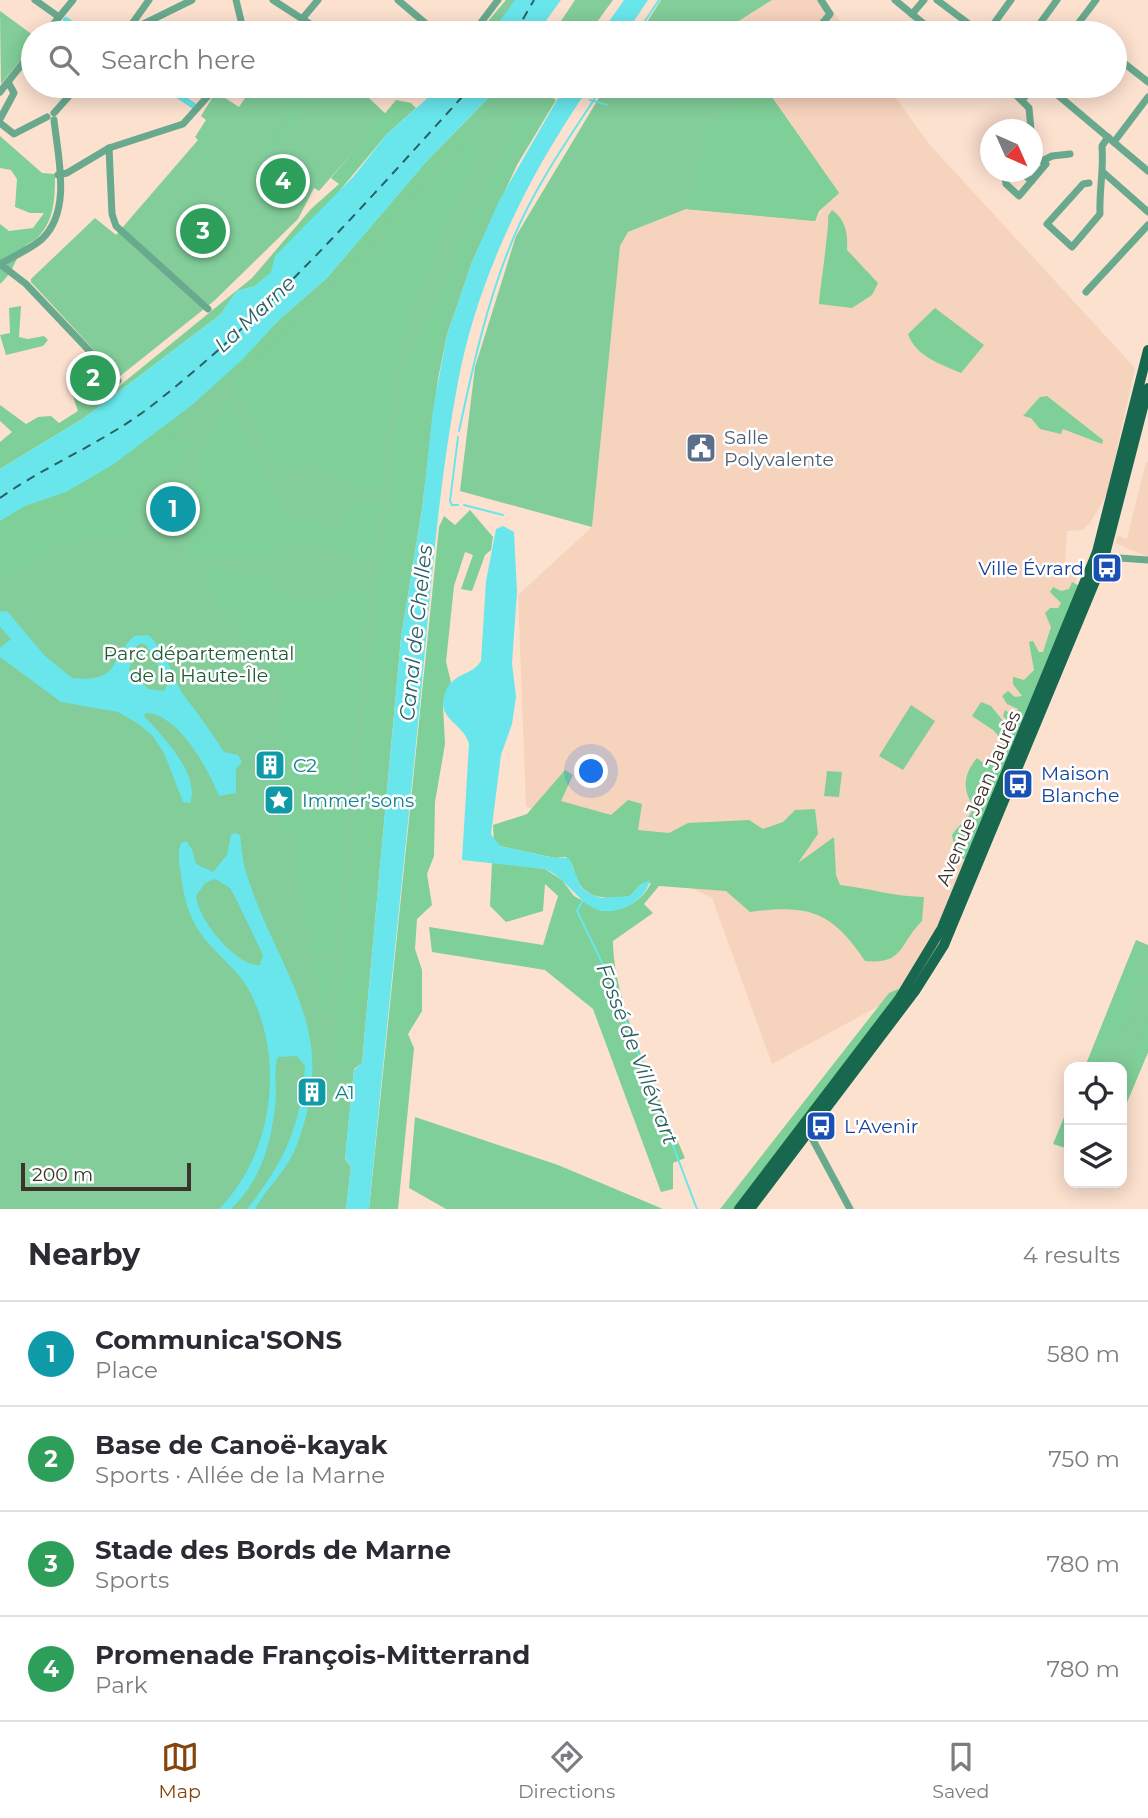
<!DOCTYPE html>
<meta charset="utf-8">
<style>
:root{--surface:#fff;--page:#f2f2f3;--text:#2b2b33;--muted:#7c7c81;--line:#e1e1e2;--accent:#84440b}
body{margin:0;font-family:Montserrat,sans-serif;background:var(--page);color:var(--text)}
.controls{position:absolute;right:21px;bottom:21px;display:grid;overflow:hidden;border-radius:14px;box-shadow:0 4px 18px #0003}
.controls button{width:63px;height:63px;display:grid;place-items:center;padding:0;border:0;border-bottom:2px solid var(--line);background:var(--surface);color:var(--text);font:35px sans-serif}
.compass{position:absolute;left:980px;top:119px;width:63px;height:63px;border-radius:50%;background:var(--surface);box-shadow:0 4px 18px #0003;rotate:135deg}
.scale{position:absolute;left:21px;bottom:18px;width:170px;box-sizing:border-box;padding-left:7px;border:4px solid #3e332c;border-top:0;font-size:19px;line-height:24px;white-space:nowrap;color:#3e332c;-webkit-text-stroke:5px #fff;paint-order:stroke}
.you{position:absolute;left:592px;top:772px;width:24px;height:24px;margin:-18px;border:5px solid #fff;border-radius:50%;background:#1a73e8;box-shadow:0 0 0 10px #1a73e833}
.badge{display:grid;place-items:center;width:46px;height:46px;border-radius:50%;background:var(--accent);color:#fff;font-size:23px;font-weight:700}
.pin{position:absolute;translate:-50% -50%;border:4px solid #fff;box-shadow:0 2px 7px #0006}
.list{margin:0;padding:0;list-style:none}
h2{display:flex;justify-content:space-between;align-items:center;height:91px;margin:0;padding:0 28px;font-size:30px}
h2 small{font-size:23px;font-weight:400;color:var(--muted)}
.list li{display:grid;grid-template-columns:46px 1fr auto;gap:21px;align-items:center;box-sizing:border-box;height:105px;padding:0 28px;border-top:2px solid var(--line)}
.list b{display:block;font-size:26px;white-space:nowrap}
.list p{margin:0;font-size:23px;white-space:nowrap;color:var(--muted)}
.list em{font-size:23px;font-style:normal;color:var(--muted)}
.icon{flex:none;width:38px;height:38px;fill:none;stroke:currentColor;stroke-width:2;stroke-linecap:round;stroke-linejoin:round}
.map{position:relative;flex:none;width:1148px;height:1209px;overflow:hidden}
.search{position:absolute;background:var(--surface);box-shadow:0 4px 18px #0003;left:21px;right:21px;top:21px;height:77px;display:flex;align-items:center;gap:18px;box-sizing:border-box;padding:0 24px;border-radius:38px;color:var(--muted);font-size:26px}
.sheet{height:511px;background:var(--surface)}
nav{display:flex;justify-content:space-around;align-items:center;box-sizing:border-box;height:98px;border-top:2px solid var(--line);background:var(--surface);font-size:19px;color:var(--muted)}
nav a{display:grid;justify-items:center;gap:4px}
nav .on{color:var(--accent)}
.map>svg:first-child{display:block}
.built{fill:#f6d3bd}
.green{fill:#82cd99}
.forest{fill:#7fcf98}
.water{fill:#68e6ec;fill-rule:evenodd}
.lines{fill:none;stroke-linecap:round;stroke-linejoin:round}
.stream{stroke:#68e6ec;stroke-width:2}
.canal{stroke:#68e6ec;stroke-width:6}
.ferry{stroke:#2b6063;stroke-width:2;stroke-dasharray:9 7;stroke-linecap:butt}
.minor{stroke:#69a98e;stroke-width:7}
.primary{stroke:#17684e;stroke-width:10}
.labels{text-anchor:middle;stroke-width:5;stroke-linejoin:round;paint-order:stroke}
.service-label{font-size:19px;fill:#4e5e75;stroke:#fff;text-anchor:start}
.transit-label{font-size:19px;fill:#164399;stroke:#fff;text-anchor:start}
.park-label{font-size:19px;fill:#215a36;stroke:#fff}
.culture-label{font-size:19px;fill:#0d838f;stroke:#fff;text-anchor:start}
.street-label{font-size:19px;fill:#3e332c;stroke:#fff}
.water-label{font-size:21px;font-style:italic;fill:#2b6063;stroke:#fff}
</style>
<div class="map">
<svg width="1148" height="1209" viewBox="0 0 1148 1209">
<rect width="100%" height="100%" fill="#fde1cf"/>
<!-- built -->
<g class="built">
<path d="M 772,0 L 825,0 L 849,33 L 729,33 L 726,29 Z"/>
<path d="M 764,86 L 887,86 L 930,145 L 1135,368 L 1107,494 L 1090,523 L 1082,530 L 1067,531 L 1065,565 L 1077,572 L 1076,583 L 1079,586 L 944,918 L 899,995 L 772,1064 L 712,898 L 526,806 L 518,595 L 592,527 L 620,246 L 628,232 L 686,209 L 815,221 L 828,200 L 839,193 Z"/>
<path d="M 1146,462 L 1148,462 L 1148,557 L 1115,543 L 1118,536 L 1127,539 Z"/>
</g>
<!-- green -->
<g class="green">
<path d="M 506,0 L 517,0 L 491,33 L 478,33 Z"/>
<path d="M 575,0 L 613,0 L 589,33 L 553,33 Z"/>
<path d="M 661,0 L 772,0 L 726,29 L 729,33 L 640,33 Z"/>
<path d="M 0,11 L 33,35 L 33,44 L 1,84 Z"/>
<path d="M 253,86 L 356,86 L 386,114 L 319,191 L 314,188 L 298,219 L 214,301 L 119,377 L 31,282 L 31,279 L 95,218 L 116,235 L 198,140 L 195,137 L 206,120 L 201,116 L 216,92 L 239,107 Z"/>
<path d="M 500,86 L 558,86 L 550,96 L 556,100 L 517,165 L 472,262 L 447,335 L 438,379 L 422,509 L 401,638 L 362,1063 L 354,1069 L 345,1159 L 351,1167 L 346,1209 L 0,1209 L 0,521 L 150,436 L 193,404 L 278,321 L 327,278 L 427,161 Z"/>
<path d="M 606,86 L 764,86 L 839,193 L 819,211 L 815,221 L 686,209 L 628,232 L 620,246 L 592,527 L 460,491 L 475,367 L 516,236 Z"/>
<path d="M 90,355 L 114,383 L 95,398 L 72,374 Z"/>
<path d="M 911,705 L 935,721 L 903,770 L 879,756 Z"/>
<path d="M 827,771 L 842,772 L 839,797 L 824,796 Z"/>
<path d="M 1136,940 L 1148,945 L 1148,1052 L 1122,1114 L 1122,1067 L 1085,1067 Z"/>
</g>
<!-- forest -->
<g class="forest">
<path d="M 759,86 L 764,86 L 839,193 L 819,211 L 815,221 L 686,209 L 710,126 Z"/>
<path d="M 304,91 L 315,100 L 278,142 L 274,135 Z"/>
<path d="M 396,100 L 411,103 L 416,108 L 386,135 L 272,272 L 255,286 L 237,291 L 220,315 L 84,418 L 0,469 L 0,442 L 12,432 L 0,421 L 0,405 L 26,424 L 38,417 L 51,416 L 59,423 L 78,411 L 66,377 L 72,374 L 97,401 L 118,387 L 252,278 L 311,209 L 339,184 L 331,178 Z"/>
<path d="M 487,102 L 490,107 C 406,206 317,299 221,387 L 208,389 L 242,360 L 278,321 L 327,278 L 427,161 Z"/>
<path d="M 519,114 L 535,117 L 477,229 L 440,337 L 415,534 L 400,618 L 358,1060 L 344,1062 L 333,1055 L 369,670 L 403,374 Z"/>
<path d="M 491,115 C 462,193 422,269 400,349 C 388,394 385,441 380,487 L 350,489 C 343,476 308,459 293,468 C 289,470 285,477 282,482 L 233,385 L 370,250 Z"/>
<path d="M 0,136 L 42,173 L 55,174 C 55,196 55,220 38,237 C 34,241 28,243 24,247 C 15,257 15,271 0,284 L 0,224 L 9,231 L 33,228 L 44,213 L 30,213 L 15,207 L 17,179 L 11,170 L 0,168 Z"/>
<path d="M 832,210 C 846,220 848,234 847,250 L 878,283 L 872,295 L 852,308 L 819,304 C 820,290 830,221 828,216 Z"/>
<path d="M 21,306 L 19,337 L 28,339 L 44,336 L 48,340 L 43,346 L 6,355 L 0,335 L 10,333 L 9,308 Z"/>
<path d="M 935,308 L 984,345 L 961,373 C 941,364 916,357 908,334 Z"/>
<path d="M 1047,396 L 1103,440 L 1102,444 L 1063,429 L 1061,434 L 1040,429 L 1031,418 L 1023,416 L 1040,397 Z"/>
<path d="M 225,400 L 276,491 L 280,514 L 303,523 L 337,526 L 349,504 L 378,503 L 370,562 L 349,560 C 335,542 304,544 283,544 L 271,557 L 186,556 L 201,448 Z"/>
<path d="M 193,404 L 171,439 L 191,442 L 185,464 C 146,477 144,496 127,531 L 61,543 L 0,582 L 0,521 L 5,515 L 114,464 Z"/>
<path d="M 470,510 L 493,537 L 491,550 L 485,555 L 472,591 L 461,589 L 473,555 L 465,552 L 454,586 L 446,662 L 451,682 L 443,706 L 445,744 L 435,802 L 434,856 L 427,874 L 432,905 L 417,919 L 415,949 L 422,970 L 422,1011 L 408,1034 L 414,1048 L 398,1209 L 369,1209 L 439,527 L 444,516 L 455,525 Z"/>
<path d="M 206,571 L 261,575 C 282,600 301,605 334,597 L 340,589 L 367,592 L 335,956 L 311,954 L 299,875 L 299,849 L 277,815 L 271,769 L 286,694 L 246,635 L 219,607 Z"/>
<path d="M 1072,582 L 1079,586 L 966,859 L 957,859 L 952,835 C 959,824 970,818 974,807 C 962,790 963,774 977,758 L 987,766 L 998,748 L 1005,743 L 993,730 L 972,716 L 981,702 L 991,706 L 1004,722 L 1010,723 L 1003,716 L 1005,710 L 1014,716 L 1018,709 L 1007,704 L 1002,696 L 1008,691 L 1015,697 L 1022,696 L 1013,684 L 1013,677 L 1024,680 L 1034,670 L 1029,642 L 1033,641 L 1039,652 L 1043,652 L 1051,627 L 1045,613 L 1050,608 L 1058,608 L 1061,603 L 1050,592 L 1053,587 L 1061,591 L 1069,589 Z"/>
<path d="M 565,770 L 573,775 L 561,801 L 611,815 L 628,800 L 642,804 L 638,830 L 669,833 L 688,823 L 749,820 L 763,829 L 783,822 L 795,810 L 815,809 L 818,834 L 798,863 L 834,837 L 836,875 L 840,885 C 869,888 895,897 924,897 L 922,921 C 899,944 904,965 865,961 C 832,911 808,904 750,912 L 726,891 L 659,886 L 644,904 L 653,913 L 613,941 C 613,1005 660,1098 685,1158 L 673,1163 L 673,1189 L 661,1192 L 593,1009 L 545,970 L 432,952 L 429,927 L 543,945 L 558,896 L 545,884 L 543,911 L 506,922 L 490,906 L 492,862 L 545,869 L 562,880 L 574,896 L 601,911 C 623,911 641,903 651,883 L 641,884 L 630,896 C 609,899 585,901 576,877 C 573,867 573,864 566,857 L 555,858 L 500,846 L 494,841 L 493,825 L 527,814 Z"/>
<path d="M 1135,943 L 1141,951 L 1135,971 L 1148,975 L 1148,981 L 1142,981 L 1132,993 L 1133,1008 L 1128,1006 L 1124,1011 L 1134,1015 L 1120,1034 L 1115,1034 L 1102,1057 L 1108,1060 L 1104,1067 L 1085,1067 Z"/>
<path d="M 335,959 L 330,1014 L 321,1014 L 319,983 L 313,961 Z"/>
<path d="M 898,989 L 899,995 L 736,1209 L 720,1209 L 889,993 Z"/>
<path d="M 1148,1020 L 1148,1052 L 1122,1114 L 1122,1083 Z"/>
<path d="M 1069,1105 L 1069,1149 L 1053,1144 Z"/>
<path d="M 415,1117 L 558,1165 L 663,1209 L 446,1209 L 409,1188 Z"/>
</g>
<!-- water -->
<g class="water">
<path d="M 515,0 L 561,0 L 537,33 L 491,33 Z"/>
<path d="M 624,0 L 648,0 L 626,33 L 601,33 Z"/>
<path d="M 500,86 L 427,161 L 327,278 L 278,321 L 242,360 L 193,404 L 114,464 L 66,492 L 25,506 L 0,521 L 0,469 L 84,418 L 203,328 L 220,315 L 237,291 L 255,286 L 271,272 L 275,256 L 354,176 L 386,135 L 440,87 Z"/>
<path d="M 565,86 L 590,86 C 529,174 478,276 458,382 C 436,497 429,617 417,734 C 401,892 384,1051 369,1209 L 346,1209 L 351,1167 L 345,1158 L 354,1070 L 362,1063 L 401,638 L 422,509 L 433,409 L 447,335 L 472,262 L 499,201 Z"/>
<path d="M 503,526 L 514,532 L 517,592 L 512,663 L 516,697 L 512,724 L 501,755 L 491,834 L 500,846 L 555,858 L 569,858 L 581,887 L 588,893 L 601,898 L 630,896 L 641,884 L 650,880 C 648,890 639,900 630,905 C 586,928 576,882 545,869 L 462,860 L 469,744 C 465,724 435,719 445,693 C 453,672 472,676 481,661 L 486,581 L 496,529 Z"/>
<path d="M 7,611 L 45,656 L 72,678 C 120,683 108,662 134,636 L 148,635 C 168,652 171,677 185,697 C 199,715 212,733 224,752 L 238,755 L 242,762 L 236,769 L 236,793 L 219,796 C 208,769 179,714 146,713 L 144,716 C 161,735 201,774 190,803 L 183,802 L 164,753 L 152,735 L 137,723 L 118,712 L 61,702 L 0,657 L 0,648 L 11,639 L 0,627 L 0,612 ZM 141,643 L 146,645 L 166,679 L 167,686 L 164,691 L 148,689 L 129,670 L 134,648 Z"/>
<path d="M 235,833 L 240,835 C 242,848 242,860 246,872 C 277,974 341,1025 298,1142 C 288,1170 269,1185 255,1209 L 247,1209 C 284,1163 301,1126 305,1066 L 297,1056 L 278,1057 C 274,1068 276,1083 276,1095 C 273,1137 263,1179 231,1209 L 219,1209 C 273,1154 286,1060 249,990 C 240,973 224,961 211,946 C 191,925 184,902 181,874 C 179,863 177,854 181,843 L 186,841 L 192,849 L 196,864 L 213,872 L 227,855 L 231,834 ZM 215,879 L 230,888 L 237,901 L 263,955 L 260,965 C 235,966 198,919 196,896 L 205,883 Z"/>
</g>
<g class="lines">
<!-- stream -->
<g class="stream">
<path d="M 637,33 L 659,0"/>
<path d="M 590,100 L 607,105"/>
<path d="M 459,431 C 473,366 487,301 513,239 C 536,184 571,135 603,86"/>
<path d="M 458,437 L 450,501 L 452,505 L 458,505"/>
<path d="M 464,505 L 503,515"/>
<path d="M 583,900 L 577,911 L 609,977 L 697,1209"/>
</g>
<!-- canal -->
<g class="canal">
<path d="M 66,20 L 86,33"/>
<path d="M 164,86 L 194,106"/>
</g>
<!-- ferry -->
<g class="ferry">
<path d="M 515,33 L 534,0"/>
<path d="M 0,498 C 48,464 103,443 150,407 C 270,314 370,198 472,86"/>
</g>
<!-- minor -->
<g class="minor">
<path d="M 35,0 L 59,17"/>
<path d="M 236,0 L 244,33"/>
<path d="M 273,0 L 324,33"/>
<path d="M 398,0 L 437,33"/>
<path d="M 895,0 L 935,33"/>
<path d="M 937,0 L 981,33"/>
<path d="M 912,14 L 924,0"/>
<path d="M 302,19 L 318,0"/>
<path d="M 820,26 L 830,14 L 821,0"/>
<path d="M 129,28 L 149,0"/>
<path d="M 46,33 L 73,0"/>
<path d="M 125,33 L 192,0"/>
<path d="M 473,33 L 498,0"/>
<path d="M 987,33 L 1011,0"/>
<path d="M 1033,33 L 1057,0"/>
<path d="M 1071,33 L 1096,0"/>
<path d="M 1115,56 L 1148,82"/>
<path d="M 405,86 L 416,94"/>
<path d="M 1007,86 L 1029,108 L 1031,130"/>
<path d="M 1047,86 L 1148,171"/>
<path d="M 0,92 L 33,50"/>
<path d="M 1023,99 L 1035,86"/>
<path d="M 54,113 L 78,86"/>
<path d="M 0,119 L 14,93 L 8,82"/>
<path d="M 0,123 L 14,134 L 47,117"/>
<path d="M 1114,142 L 1148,97"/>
<path d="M 109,148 L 112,214 L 116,226 L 208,309"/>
<path d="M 1042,161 L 1052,156 L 1070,154"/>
<path d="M 1104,173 L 1148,212"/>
<path d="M 58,175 L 67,173 L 109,148 L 183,124 L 217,86"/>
<path d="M 1032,181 L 1023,174 L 1005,177 L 1006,184 L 1019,196 L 1046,164 L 1033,154 L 1032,148"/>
<path d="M 1089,183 L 1083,184 L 1047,224 L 1072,247 L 1100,214 C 1099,189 1104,171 1102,146 L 1108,137"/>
<path d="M 0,264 C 14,256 29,250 42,239 C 72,211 58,157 54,120"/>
<path d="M 0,264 L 26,284 L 118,381"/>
<path d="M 1086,292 L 1148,225"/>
<path d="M 1105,557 L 1148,560"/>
<path d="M 807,1129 L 850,1209"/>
</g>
<!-- primary -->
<g class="primary">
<path d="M 739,1209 L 899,999 L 942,928 L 1097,552 L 1148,350"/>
<path d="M 750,1209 L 915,991 L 944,945 L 1103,562 L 1148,388"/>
</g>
</g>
<!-- icons -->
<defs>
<g id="civic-square" transform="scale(1.575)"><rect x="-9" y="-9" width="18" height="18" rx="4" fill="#5c6f8a" stroke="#fff"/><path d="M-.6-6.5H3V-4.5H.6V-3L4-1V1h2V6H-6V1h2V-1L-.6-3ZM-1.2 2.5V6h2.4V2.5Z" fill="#fff"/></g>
<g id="bus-square" transform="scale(1.575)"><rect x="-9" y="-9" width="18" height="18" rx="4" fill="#1a4fb4" stroke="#fff"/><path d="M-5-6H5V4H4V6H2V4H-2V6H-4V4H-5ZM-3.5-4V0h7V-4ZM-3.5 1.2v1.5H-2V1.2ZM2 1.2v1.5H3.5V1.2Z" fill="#fff"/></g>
<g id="building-square" transform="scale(1.575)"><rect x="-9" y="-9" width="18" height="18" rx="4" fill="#0f9aa8" stroke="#fff"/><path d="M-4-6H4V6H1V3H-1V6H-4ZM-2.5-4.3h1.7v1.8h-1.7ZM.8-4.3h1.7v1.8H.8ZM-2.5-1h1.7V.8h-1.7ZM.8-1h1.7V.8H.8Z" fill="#fff"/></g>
<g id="sight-square" transform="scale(1.575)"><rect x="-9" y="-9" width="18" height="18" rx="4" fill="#0f9aa8" stroke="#fff"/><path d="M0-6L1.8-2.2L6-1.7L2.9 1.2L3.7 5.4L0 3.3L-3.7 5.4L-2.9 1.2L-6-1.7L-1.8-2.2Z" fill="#fff"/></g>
</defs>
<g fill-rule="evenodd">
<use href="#civic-square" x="701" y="448"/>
<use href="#bus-square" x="1107" y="568"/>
<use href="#building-square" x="270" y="765"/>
<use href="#bus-square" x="1018" y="784"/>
<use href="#sight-square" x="279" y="800"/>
<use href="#building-square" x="312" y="1092"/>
<use href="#bus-square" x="821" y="1126"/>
</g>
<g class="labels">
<!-- service labels -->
<g class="service-label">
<text x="724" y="444">Salle<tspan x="724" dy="22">Polyvalente</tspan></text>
</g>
<!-- transit labels -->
<g class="transit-label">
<text x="1084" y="575" text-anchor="end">Ville Évrard</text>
<text x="1041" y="780">Maison<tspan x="1041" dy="22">Blanche</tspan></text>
<text x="844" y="1133">L'Avenir</text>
</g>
<!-- park labels -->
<g class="park-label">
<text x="199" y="660">Parc départemental<tspan x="199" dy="22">de la Haute-Île</tspan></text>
</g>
<!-- culture labels -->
<g class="culture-label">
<text x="293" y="772">C2</text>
<text x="302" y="807">Immer'sons</text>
<text x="335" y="1099">A1</text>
</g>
<!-- street labels -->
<g class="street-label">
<text transform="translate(978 798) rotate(-67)" y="7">Avenue Jean Jaurès</text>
</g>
<!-- water labels -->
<g class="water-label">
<text transform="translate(255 314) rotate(-43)" y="7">La Marne</text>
<text transform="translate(416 633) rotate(-84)" y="7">Canal de Chelles</text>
<text transform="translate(637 1054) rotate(69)" y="7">Fossé de Villévrart</text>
</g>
</g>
</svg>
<div class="controls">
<button><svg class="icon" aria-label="locate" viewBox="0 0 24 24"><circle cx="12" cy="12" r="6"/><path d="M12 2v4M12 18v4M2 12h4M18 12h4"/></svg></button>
<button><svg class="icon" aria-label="layers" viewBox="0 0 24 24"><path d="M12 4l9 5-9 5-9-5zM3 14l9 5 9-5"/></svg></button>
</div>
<svg class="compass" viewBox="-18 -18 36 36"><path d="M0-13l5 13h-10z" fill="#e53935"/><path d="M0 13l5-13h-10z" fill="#7c7c81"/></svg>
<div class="scale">200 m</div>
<div class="you"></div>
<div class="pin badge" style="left:173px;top:509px;background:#0f9aa8">1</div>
<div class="pin badge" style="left:93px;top:378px;background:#2e9e5b">2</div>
<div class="pin badge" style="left:203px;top:231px;background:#2e9e5b">3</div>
<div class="pin badge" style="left:283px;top:181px;background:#2e9e5b">4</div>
<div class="search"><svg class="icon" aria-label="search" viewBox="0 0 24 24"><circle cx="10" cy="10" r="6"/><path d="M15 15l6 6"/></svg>Search here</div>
</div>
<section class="sheet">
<h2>Nearby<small>4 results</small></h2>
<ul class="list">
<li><span class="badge" style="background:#0f9aa8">1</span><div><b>Communica'SONS</b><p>Place</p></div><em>580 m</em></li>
<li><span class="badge" style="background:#2e9e5b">2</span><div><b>Base de Canoë-kayak</b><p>Sports · Allée de la Marne</p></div><em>750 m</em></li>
<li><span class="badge" style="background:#2e9e5b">3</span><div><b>Stade des Bords de Marne</b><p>Sports</p></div><em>780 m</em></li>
<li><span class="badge" style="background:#2e9e5b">4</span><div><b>Promenade François-Mitterrand</b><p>Park</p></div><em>780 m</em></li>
</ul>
</section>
<nav>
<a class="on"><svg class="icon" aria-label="map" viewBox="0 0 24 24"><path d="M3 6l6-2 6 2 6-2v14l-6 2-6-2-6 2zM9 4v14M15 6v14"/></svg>Map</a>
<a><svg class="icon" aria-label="directions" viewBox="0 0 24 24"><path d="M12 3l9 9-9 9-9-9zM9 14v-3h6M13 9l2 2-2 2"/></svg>Directions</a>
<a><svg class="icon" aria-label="saved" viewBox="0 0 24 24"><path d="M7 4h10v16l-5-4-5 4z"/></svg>Saved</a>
</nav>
